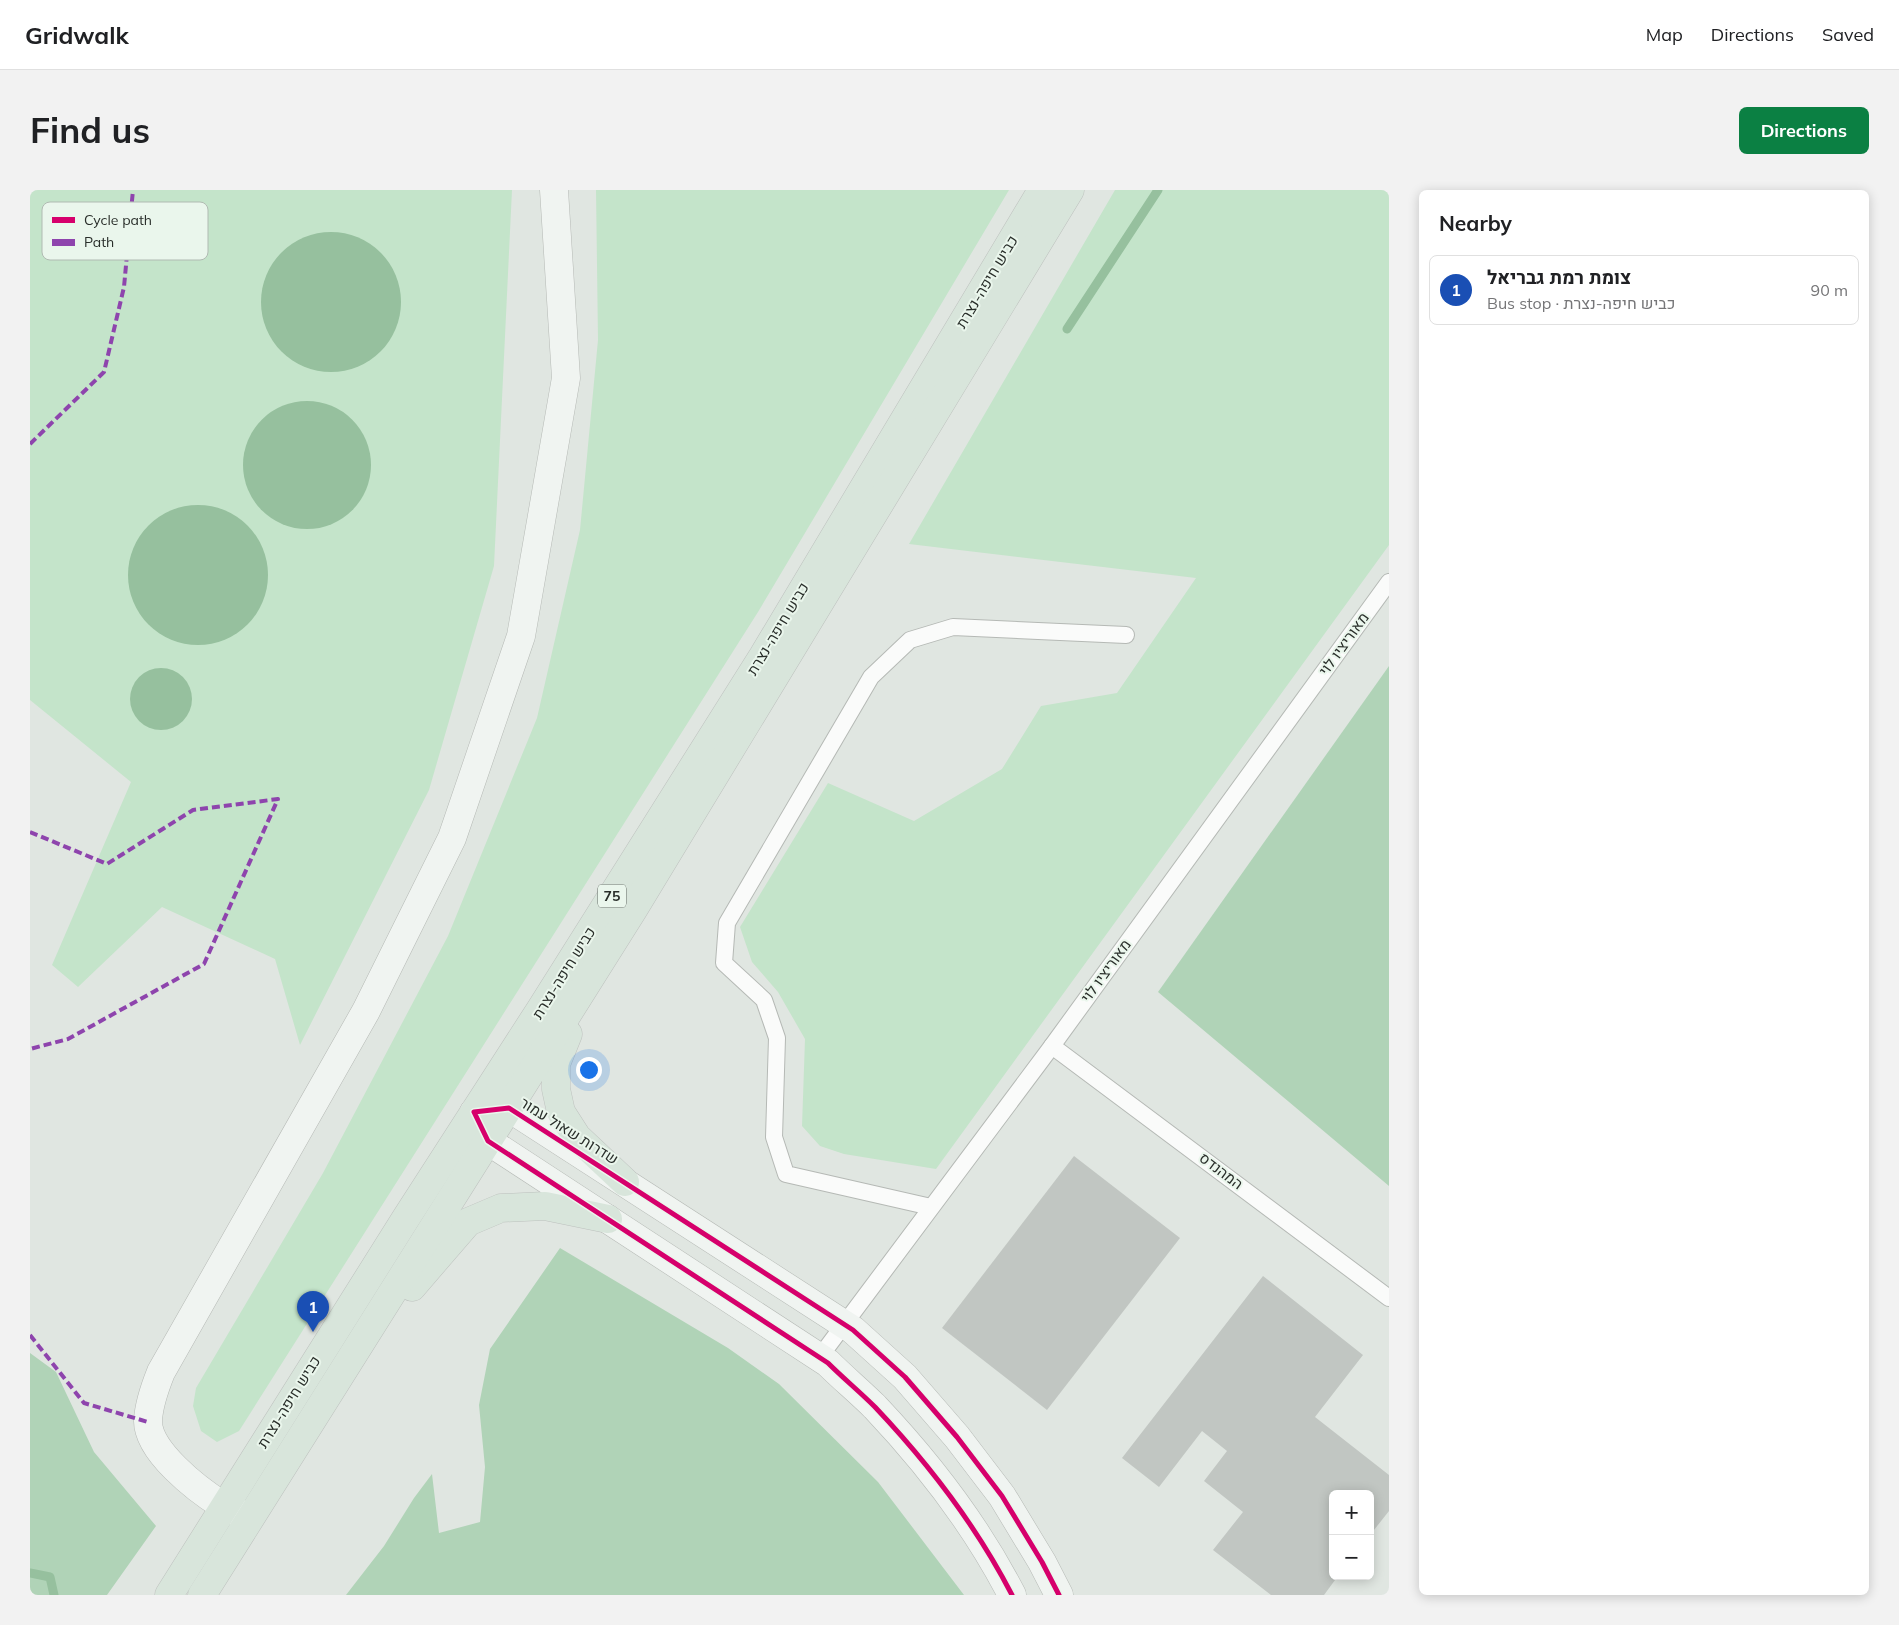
<!DOCTYPE html>
<meta charset="utf-8">
<style>
:root{--surface:#fff;--page:#f2f2f2;--text:#202124;--muted:#757577;--line:#e0e0e0;--accent:#0b8043}
body{margin:0;font-family:Mulish,Heebo,sans-serif;background:var(--page);color:var(--text)}
.controls{position:absolute;right:15px;bottom:15px;display:grid;overflow:hidden;border-radius:8px;box-shadow:0 2px 12px #0003}
.controls button{width:45px;height:45px;display:grid;place-items:center;padding:0;border:0;border-bottom:1px solid var(--line);background:var(--surface);color:var(--text);font:25px sans-serif}
.you{position:absolute;left:558px;top:879px;width:18px;height:18px;margin:-12px;border:4px solid #fff;border-radius:50%;background:#1a73e8;box-shadow:0 0 0 8px #1a73e833}
.badge{display:grid;place-items:center;width:32px;height:32px;border-radius:50%;background:var(--accent);color:#fff;font-size:16px;font-weight:700}
.pin{position:absolute;translate:-50% -41px;filter:drop-shadow(0 1px 2px #0008)}
.pin::after{content:'';position:absolute;top:26px;width:18px;height:15px;background:inherit;clip-path:polygon(0 0,100% 0,50% 100%)}
.list{margin:0;padding:0;list-style:none}
h2{display:flex;justify-content:space-between;align-items:center;height:65px;margin:0;padding:0 20px;font-size:21px}
h2 small{font-size:16px;font-weight:400;color:var(--muted)}
.list li{display:grid;grid-template-columns:32px 1fr auto;gap:15px;align-items:center;box-sizing:border-box;height:70px;margin:0 10px 10px;padding:0 10px;border:1px solid var(--line);border-radius:8px}
.list b{display:block;font-size:19px;white-space:nowrap}
.list p{margin:0;font-size:16px;white-space:nowrap;color:var(--muted)}
.list em{font-size:16px;font-style:normal;color:var(--muted)}
.map{position:relative;flex:none;width:1359px;height:1405px;overflow:hidden;border-radius:8px}
header{display:flex;align-items:center;gap:30px;box-sizing:border-box;height:70px;padding:0 25px;background:var(--surface);border-bottom:1px solid var(--line)}
header strong{font-size:24px}
nav{display:flex;gap:28px;margin-inline-start:auto;font-size:18px}
.intro{display:flex;align-items:center;justify-content:space-between;box-sizing:border-box;height:120px;padding:0 30px}
h1{margin:0;font-size:35px}
.button{padding:12px 22px;border-radius:8px;background:var(--accent);color:#fff;font-size:18px;font-weight:700}
main{display:flex;gap:30px;padding:0 30px}
aside{flex:1;background:var(--surface);border-radius:8px;box-shadow:0 2px 12px #0003}
.map>svg:first-child{display:block}
.green{fill:#c4e4ca}
.forest{fill:#b0d3b7}
.water{fill:#96c09e}
.lines{fill:none;stroke-linecap:round;stroke-linejoin:round}
.stream{stroke:#96c09e;stroke-width:9}
.building{fill:#c1c6c2}
.lane-casing{stroke:#b5b9b5;stroke-width:18}
.secondary-casing{stroke:#b5b9b5;stroke-width:29}
.highway-casing{stroke:#bdc1be;stroke-width:29}
.lane{stroke:#fafbfa;stroke-width:16}
.secondary{stroke:#f0f4f1;stroke-width:28}
.highway{stroke:#d8e5db;stroke-width:28}
.quiet{stroke:#8e44ad;stroke-width:4;stroke-dasharray:8 4;stroke-linecap:butt}
.cycleway-casing{stroke:#eaf6ec;stroke-width:8}
.cycleway{stroke:#d6006c;stroke-width:5}
.labels{text-anchor:middle;stroke-width:4;stroke-linejoin:round;paint-order:stroke}
.shield{fill:#eaf6ec;stroke:#636a64;stroke-width:1}
.shield-label{font-size:14px;font-weight:bold;fill:#292e2a}
.street-label{font-size:15px;fill:#292e2a;stroke:#eaf6ec}
.key{fill:#eaf6ec;stroke:#b0bab2;stroke-width:1}
.key-label{font-size:14px;fill:#292e2a}
</style>
<header>
<strong>Gridwalk</strong>
<nav><a>Map</a><a>Directions</a><a>Saved</a></nav>
</header>
<div class="intro"><h1>Find us</h1><a class="button">Directions</a></div>
<main>
<div class="map">
<svg width="1359" height="1405" viewBox="0 0 1359 1405">
<rect width="100%" height="100%" fill="#e0e6e1"/>
<!-- green -->
<g class="green">
<path d="M 0,0 L 482,0 L 464,376 L 399,600 L 270,855 L 245,769 L 132,717 L 48,797 L 22,775 L 101,592 L 0,510 Z"/>
<path d="M 566,0 L 979,0 L 728,422 L 209,1241 L 187,1252 L 171,1241 L 163,1216 L 166,1198 L 293,983 L 418,746 L 507,528 L 550,340 L 568,150 Z"/>
<path d="M 1085,0 L 1359,0 L 1359,355 L 906,979 L 814,964 L 790,956 L 772,936 L 775,849 L 748,802 L 722,772 L 710,737 L 798,593 L 884,631 L 972,579 L 1011,516 L 1087,503 L 1166,388 L 879,354 Z"/>
</g>
<!-- forest -->
<g class="forest">
<path d="M 1359,476 L 1359,996 L 1128,802 Z"/>
<path d="M 530,1058 L 698,1158 L 749,1194 L 848,1292 L 934,1405 L 316,1405 L 354,1356 L 384,1308 L 402,1284 L 409,1343 L 450,1332 L 455,1277 L 449,1215 L 460,1159 Z"/>
<path d="M 0,1163 L 26,1182 L 64,1262 L 126,1336 L 77,1405 L 0,1405 Z"/>
</g>
<!-- water -->
<g class="water">
<circle cx="301" cy="112" r="70"/>
<circle cx="277" cy="275" r="64"/>
<circle cx="168" cy="385" r="70"/>
<circle cx="131" cy="509" r="31"/>
</g>
<g class="lines">
<!-- stream -->
<g class="stream">
<path d="M 1037,139 L 1128,0"/>
<path d="M 0,1383 L 20,1387 L 24,1405"/>
</g>
</g>
<!-- building -->
<g class="building">
<path d="M 1044,966 L 1150,1048 L 1017,1220 L 912,1138 Z"/>
<path d="M 1233,1086 L 1333,1165 L 1285,1227 L 1359,1285 L 1359,1321 L 1340,1345 L 1340,1304 L 1303,1304 L 1303,1386 L 1308,1386 L 1294,1405 L 1241,1405 L 1183,1360 L 1213,1322 L 1174,1291 L 1197,1261 L 1172,1241 L 1129,1297 L 1092,1268 Z"/>
</g>
<g class="lines">
<!-- lane casing -->
<g class="lane-casing">
<g id="lane">
<path d="M 1022,856 L 1359,1108"/>
<path d="M 901,1017 L 756,984 L 744,947 L 747,848 L 734,810 L 694,773 L 697,733 L 841,487 L 880,450 L 923,437 L 1096,445"/>
<path d="M 789,1168 L 1022,856 L 1359,392"/>
</g>
</g>
<!-- secondary casing -->
<g class="secondary-casing">
<g id="secondary">
<path d="M 217,1326 C 209,1323 200,1320 192,1315 C 168,1300 117,1261 118,1230 C 119,1213 125,1197 131,1182 L 336,821 L 422,648 L 491,446 L 536,188 L 524,0"/>
<path d="M 982,1405 C 947,1337 898,1273 845,1217 C 830,1202 813,1188 798,1173 L 458,951 L 444,922 L 479,918 L 823,1140 L 875,1187 L 927,1247 L 972,1306 L 1012,1372 L 1029,1405"/>
</g>
</g>
<!-- highway casing -->
<g class="highway-casing">
<g id="highway">
<path d="M 538,844 L 526,874 L 526,899 L 531,922 L 547,947 L 595,992"/>
<path d="M 382,1097 L 438,1032 L 471,1018 L 515,1016 L 578,1029"/>
<path d="M 139,1405 L 376,1028 L 510,820 L 733,466 L 1012,0"/>
<path d="M 172,1405 L 603,720 L 1040,0"/>
</g>
</g>
<!-- lane -->
<use href="#lane" class="lane"/>
<!-- secondary -->
<use href="#secondary" class="secondary"/>
<!-- highway -->
<use href="#highway" class="highway"/>
<!-- quiet -->
<g class="quiet">
<path d="M 0,254 L 74,182 L 94,97 L 103,0"/>
<path d="M 0,642 L 77,674 L 163,620 L 248,609 L 174,774 L 38,849 L 0,859"/>
<path d="M 0,1145 L 54,1213 L 118,1232"/>
</g>
<!-- cycleway casing -->
<g class="cycleway-casing">
<path id="cycleway" d="M 982,1405 C 947,1337 898,1273 845,1217 C 830,1202 813,1188 798,1173 L 458,951 L 444,922 L 479,918 L 823,1140 L 875,1187 L 927,1247 L 972,1306 L 1012,1372 L 1029,1405"/>
</g>
<!-- cycleway -->
<use href="#cycleway" class="cycleway"/>
</g>
<g class="labels">
<!-- shield labels -->
<rect class="shield" x="568" y="694.5" width="28" height="23" rx="4"/>
<g class="shield-label">
<text x="582" y="711">75</text>
</g>
<!-- street labels -->
<g class="street-label">
<text transform="translate(957 92) rotate(-59)" y="5">כביש חיפה-נצרת</text>
<text transform="translate(748 439) rotate(-59)" y="5">כביש חיפה-נצרת</text>
<text transform="translate(1314 454) rotate(-54)" y="5">מאוריציו לוי</text>
<text transform="translate(1076 781) rotate(-54)" y="5">מאוריציו לוי</text>
<text transform="translate(534 783) rotate(-58)" y="5">כביש חיפה-נצרת</text>
<text transform="translate(539 941) rotate(32)" y="5">שדרות שאול עמור</text>
<text transform="translate(1191 981) rotate(37)" y="5">המהנדס</text>
<text transform="translate(259 1212) rotate(-58)" y="5">כביש חיפה-נצרת</text>
</g>
</g>
<!-- legend -->
<rect x="12" y="12" width="166" height="58" rx="8" class="key"/>
<rect x="22" y="27" width="23" height="6" fill="#d6006c"/>
<rect x="22" y="49" width="23" height="7" fill="#8e44ad"/>
<g class="key-label">
<text x="54" y="35">Cycle path</text>
<text x="54" y="57">Path</text>
</g>
</svg>
<div class="controls">
<button>+</button>
<button>−</button>
</div>
<div class="you"></div>
<div class="pin badge" style="left:283px;top:1142px;background:#1a4fb4">1</div>
</div>
<aside>
<h2>Nearby<small></small></h2>
<ul class="list">
<li><span class="badge" style="background:#1a4fb4">1</span><div><b>צומת רמת גבריאל</b><p>Bus stop · כביש חיפה-נצרת</p></div><em>90 m</em></li>
</ul>
</aside>
</main>
